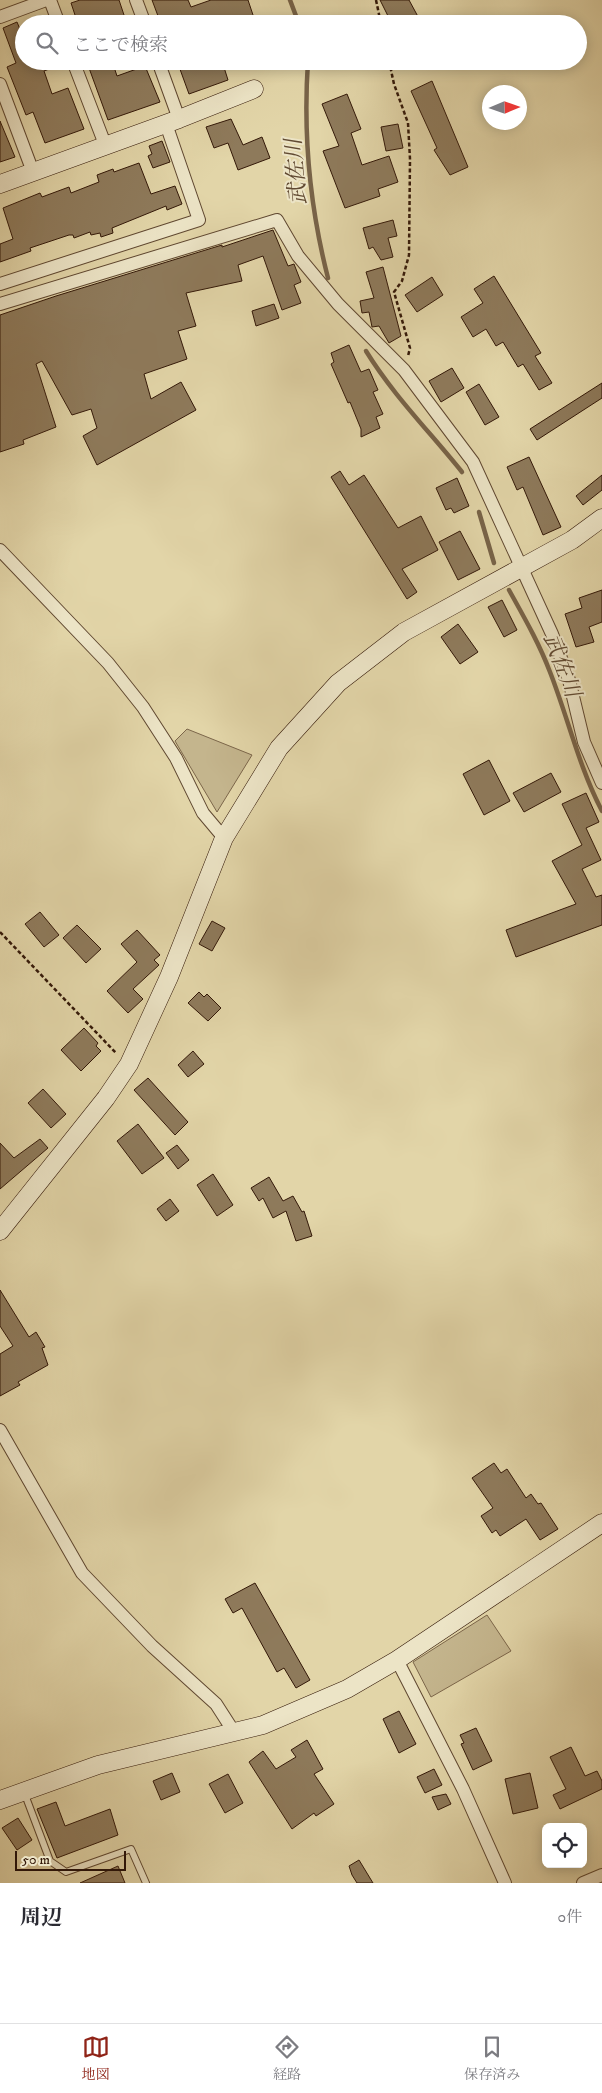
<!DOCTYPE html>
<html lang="ja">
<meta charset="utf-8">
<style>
:root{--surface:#fff;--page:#f7f7f7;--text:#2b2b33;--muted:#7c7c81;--line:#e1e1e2;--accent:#8f2418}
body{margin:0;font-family:"IM FELL DW Pica","Noto Serif JP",serif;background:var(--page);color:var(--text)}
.controls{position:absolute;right:15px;bottom:15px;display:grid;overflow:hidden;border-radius:8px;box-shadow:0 2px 12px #0003}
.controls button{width:45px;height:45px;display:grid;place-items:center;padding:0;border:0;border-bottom:1px solid var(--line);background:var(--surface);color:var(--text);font:25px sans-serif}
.compass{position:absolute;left:482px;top:85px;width:45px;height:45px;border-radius:50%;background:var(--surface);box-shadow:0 2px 12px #0003;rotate:88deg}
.scale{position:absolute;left:15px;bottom:12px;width:111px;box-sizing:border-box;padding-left:5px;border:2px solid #331808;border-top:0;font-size:14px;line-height:18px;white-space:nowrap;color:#331808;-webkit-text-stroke:4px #ece4c6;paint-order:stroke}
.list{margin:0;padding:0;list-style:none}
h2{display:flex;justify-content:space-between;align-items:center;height:65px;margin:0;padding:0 20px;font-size:21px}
h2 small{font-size:16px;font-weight:400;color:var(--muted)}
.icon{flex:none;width:28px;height:28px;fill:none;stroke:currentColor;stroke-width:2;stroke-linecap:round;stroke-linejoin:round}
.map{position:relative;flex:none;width:602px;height:1883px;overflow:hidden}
.search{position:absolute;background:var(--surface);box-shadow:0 2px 12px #0003;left:15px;right:15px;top:15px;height:55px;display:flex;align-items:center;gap:12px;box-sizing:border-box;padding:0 18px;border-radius:28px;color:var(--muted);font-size:19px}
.sheet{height:140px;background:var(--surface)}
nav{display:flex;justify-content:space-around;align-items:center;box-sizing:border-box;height:70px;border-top:1px solid var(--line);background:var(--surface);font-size:14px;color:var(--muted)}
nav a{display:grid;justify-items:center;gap:2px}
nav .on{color:var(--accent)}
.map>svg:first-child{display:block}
.green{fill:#c4b58d;stroke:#7c664a}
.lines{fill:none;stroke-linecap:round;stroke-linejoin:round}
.stream{stroke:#786348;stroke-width:4.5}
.building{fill:#8e7a5b;stroke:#331808}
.lane-casing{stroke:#5f4730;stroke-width:8}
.street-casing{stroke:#5f4730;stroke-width:14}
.secondary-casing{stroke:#331808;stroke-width:19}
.path{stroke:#331808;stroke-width:2.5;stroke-dasharray:4 2.5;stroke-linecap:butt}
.lane{stroke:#ece4c6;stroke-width:6}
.street{stroke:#ece4c6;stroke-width:12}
.secondary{stroke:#ece4c6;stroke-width:18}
.labels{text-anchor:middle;stroke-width:4;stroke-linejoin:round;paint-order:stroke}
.water-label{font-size:22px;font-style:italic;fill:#614a32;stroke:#ece4c6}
</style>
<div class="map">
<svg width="602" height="1883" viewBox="0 0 602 1883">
<rect width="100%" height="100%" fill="#e2d5a8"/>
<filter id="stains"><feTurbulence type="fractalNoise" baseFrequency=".004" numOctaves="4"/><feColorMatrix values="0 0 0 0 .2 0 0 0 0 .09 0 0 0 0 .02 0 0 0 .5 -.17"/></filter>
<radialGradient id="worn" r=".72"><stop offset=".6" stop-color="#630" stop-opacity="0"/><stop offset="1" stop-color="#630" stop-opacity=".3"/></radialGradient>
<!-- green -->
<g class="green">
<path d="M 187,729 L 252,755 L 217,812 L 175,741 Z"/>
<path d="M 487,1615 L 511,1651 L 431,1697 L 413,1662 Z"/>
</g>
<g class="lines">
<!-- stream -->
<g class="stream">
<path d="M 290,0 L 299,24"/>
<path d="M 308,61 C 303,134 310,208 328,278"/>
<path d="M 366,351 C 393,395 430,432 462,472"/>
<path d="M 479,512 L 494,563"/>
<path d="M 509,590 C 524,617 539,643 550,672 C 568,718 579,767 602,811"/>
</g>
</g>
<!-- building -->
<g class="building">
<path d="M 80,0 L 119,0 L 127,24 L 78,24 L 71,3 Z"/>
<path d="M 152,0 L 188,0 L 191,7 L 211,0 L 248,0 L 256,24 L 161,24 Z"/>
<path d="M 380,0 L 409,0 L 422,24 L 392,24 Z"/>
<path d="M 17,22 L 24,39 L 24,61 L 65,61 L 65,63 L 44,71 L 52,94 L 68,88 L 84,129 L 45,143 L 33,112 L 26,115 L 7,67 L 16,63 L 3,28 Z"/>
<path d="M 108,61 L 112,61 L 117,76 L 145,66 L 160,102 L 108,120 L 89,68 Z"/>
<path d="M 177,61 L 222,61 L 228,80 L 189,94 Z"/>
<path d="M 432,81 L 468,167 L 450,175 L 434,150 L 437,148 L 411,91 Z"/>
<path d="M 347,94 L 361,129 L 351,133 L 362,165 L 389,156 L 398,182 L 378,189 L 380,196 L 345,208 L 323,151 L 339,146 L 322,104 Z"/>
<path d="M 231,119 L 243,145 L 262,137 L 270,158 L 238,170 L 228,143 L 214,148 L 206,127 Z"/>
<path d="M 0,121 L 15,157 L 0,162 Z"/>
<path d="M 398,124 L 403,148 L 386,151 L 381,127 Z"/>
<path d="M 162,141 L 170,162 L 153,168 L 148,156 L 152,154 L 149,146 Z"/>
<path d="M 139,163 L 151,194 L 175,186 L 182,204 L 167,210 L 166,206 L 112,228 L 113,233 L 101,237 L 100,233 L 91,235 L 90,232 L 74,238 L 73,235 L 69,235 L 30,248 L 31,251 L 0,262 L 0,244 L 13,239 L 3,208 L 40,193 L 42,197 L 69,187 L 71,193 L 99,182 L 97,175 L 113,169 L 114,172 Z"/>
<path d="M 393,220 L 397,236 L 388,238 L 393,257 L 381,260 L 373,247 L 369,249 L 363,228 Z"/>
<path d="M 273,230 L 288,266 L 294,264 L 301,282 L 294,285 L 301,303 L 282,310 L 263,256 L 238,265 L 242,281 L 186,293 L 196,326 L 178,331 L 187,359 L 144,374 L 151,399 L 181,382 L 196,410 L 97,465 L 83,436 L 97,428 L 91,409 L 72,415 L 42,361 L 36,364 L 56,427 L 23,440 L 24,444 L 0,452 L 0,315 L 56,296 L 222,245 L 222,247 Z"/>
<path d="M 383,267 L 401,336 L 389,343 L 379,326 L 372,327 L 369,312 L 362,313 L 360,301 L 374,298 L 366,272 Z"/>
<path d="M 494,276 L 541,353 L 535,356 L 552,383 L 539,390 L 523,364 L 518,367 L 503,342 L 496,346 L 486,329 L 473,337 L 461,317 L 483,303 L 474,289 Z"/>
<path d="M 432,277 L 443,295 L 417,312 L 405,295 Z"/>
<path d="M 274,304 L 279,318 L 256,326 L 252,311 Z"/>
<path d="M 349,345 L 361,372 L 369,369 L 378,390 L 373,392 L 383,414 L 376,417 L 380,428 L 361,437 L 361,429 L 350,402 L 348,403 L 331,364 L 334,362 L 331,353 Z"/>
<path d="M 452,368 L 464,388 L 441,402 L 429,381 Z"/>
<path d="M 602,383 L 602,398 L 537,440 L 530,429 Z"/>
<path d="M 479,384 L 499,417 L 485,425 L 466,392 Z"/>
<path d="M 529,457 L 561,527 L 543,535 L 523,487 L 517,490 L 507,467 Z"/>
<path d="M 340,471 L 349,485 L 364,475 L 398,528 L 421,516 L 438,550 L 402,569 L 417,592 L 407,599 L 331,477 Z"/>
<path d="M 602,475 L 602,490 L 583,505 L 576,496 Z"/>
<path d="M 457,478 L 469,506 L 454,513 L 451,508 L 446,510 L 436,488 Z"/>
<path d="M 460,531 L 480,569 L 458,580 L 439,542 Z"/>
<path d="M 602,590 L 602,622 L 589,627 L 594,642 L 576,647 L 565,614 L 582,608 L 579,598 Z"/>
<path d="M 502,600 L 517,630 L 504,637 L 488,607 Z"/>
<path d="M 458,624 L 478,652 L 460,664 L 441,637 Z"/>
<path d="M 489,760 L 510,801 L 484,815 L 463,774 Z"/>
<path d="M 551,773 L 561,792 L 524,812 L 513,793 Z"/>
<path d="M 586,793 L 599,822 L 586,828 L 601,860 L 582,869 L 596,897 L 602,895 L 602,925 L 516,957 L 506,930 L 576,904 L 552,861 L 582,845 L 562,804 Z"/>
<path d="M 40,912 L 59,935 L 44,947 L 25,924 Z"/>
<path d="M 212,921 L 225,928 L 212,951 L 199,944 Z"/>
<path d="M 77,925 L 101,949 L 86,963 L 63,938 Z"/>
<path d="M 137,930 L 160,955 L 154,960 L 159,965 L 133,989 L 143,999 L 128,1013 L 107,991 L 137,962 L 121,944 Z"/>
<path d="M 199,992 L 204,997 L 207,994 L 221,1008 L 208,1021 L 188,1003 Z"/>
<path d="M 84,1028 L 98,1043 L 96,1046 L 101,1051 L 81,1071 L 61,1050 Z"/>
<path d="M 193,1051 L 204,1064 L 188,1077 L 178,1065 Z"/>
<path d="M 148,1078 L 188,1122 L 175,1135 L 134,1090 Z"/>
<path d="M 43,1089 L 66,1114 L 51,1128 L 28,1103 Z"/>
<path d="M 138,1124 L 164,1158 L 142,1174 L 117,1141 Z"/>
<path d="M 40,1139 L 48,1148 L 0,1189 L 0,1143 L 14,1158 Z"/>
<path d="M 177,1145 L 189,1160 L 178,1169 L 166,1153 Z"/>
<path d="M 213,1174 L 233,1205 L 217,1216 L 197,1185 Z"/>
<path d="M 269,1177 L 283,1201 L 293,1196 L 302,1212 L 304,1211 L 312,1236 L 296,1241 L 286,1211 L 273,1218 L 263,1198 L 259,1201 L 251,1188 Z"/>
<path d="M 170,1199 L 179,1211 L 166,1221 L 157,1209 Z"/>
<path d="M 0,1290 L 29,1337 L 36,1332 L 45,1347 L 42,1348 L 48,1365 L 18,1382 L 20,1385 L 0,1396 L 0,1354 L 13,1346 L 0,1326 Z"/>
<path d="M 494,1463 L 501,1473 L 507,1469 L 526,1498 L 531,1494 L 538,1504 L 541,1503 L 558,1529 L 540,1540 L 526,1519 L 500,1536 L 496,1530 L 492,1533 L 481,1516 L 493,1508 L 472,1478 Z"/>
<path d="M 255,1583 L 310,1680 L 296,1688 L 284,1668 L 277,1672 L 242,1608 L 233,1613 L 225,1599 Z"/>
<path d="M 399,1711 L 416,1744 L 399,1753 L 383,1719 Z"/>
<path d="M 476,1728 L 492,1761 L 473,1770 L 461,1744 L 464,1743 L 460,1735 Z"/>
<path d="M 307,1740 L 323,1769 L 314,1774 L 334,1804 L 316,1816 L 314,1813 L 292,1829 L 249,1762 L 263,1751 L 276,1769 L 296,1757 L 291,1750 Z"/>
<path d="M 571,1747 L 585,1776 L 597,1771 L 602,1781 L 602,1789 L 560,1809 L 553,1795 L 566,1789 L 550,1757 Z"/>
<path d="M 434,1769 L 442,1785 L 425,1793 L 417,1777 Z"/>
<path d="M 172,1773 L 180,1792 L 161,1800 L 153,1781 Z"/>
<path d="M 530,1773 L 538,1808 L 513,1814 L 505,1779 Z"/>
<path d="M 228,1774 L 243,1803 L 225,1813 L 209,1784 Z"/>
<path d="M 446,1794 L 451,1804 L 438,1810 L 432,1797 Z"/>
<path d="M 56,1802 L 65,1826 L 110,1809 L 118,1835 L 57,1858 L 37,1809 Z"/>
<path d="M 18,1818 L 32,1840 L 17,1850 L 2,1828 Z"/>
<path d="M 359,1860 L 373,1883 L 357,1883 L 352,1875 L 349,1866 Z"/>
<path d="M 118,1866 L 125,1883 L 80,1883 Z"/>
</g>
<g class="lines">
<!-- lane casing -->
<g class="lane-casing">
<path id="lane" d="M 24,1792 L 50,1861 L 66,1872 L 131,1849 L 146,1883"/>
</g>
<!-- street casing -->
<g class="street-casing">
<g id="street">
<path d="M 50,0 L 59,24"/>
<path d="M 136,0 L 145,24"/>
<path d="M 0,17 L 46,0"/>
<path d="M 73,61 L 106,147"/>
<path d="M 158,61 L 179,119"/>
<path d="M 0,84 L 33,172"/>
<path d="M 0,284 L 199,220 L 166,124"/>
<path d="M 0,304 L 277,220 L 298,256 L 338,304 L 404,370 L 473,462 L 552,634 L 569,680 L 584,742 L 602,783"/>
<path d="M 0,550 L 108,663 L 143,707 L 176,758 L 203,813 L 224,838"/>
<path d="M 0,1430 L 82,1573 L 152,1646 L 216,1704 L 234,1732"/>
<path d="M 397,1660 L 463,1789 L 505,1883"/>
<path d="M 583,1883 L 602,1875"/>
</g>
</g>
<!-- secondary casing -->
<g class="secondary-casing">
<g id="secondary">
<path d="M 0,184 L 179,119 L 254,89"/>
<path d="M 0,1231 L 106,1098 L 129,1064 L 169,977 L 224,838 L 279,748 L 338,683 L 404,632 L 572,540 L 602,518"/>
<path d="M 0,1800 L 98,1765 L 263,1725 L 347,1689 L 397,1660 L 602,1523"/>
</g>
</g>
<!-- path -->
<g class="path">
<path d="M 376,0 L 381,24"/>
<path d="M 389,61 L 394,84 L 408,123 L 410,159 L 409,255 L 402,281 L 394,292 L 410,348 L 408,356"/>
<path d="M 0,932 L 116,1053"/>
</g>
<!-- lane -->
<use href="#lane" class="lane"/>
<!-- street -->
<use href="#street" class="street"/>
<!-- secondary -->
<use href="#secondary" class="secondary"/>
</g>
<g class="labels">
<!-- water labels -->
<g class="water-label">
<text transform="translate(295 172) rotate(-95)" y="8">武佐川</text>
<text transform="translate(563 665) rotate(69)" y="8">武佐川</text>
</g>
</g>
<rect width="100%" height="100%" filter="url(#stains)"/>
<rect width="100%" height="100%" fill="url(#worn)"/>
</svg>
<div class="controls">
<button><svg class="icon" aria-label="locate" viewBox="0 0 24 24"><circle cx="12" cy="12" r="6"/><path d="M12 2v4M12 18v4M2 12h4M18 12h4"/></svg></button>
</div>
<svg class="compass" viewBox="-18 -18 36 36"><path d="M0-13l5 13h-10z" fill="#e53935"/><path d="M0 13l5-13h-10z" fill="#7c7c81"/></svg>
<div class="scale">50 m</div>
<div class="search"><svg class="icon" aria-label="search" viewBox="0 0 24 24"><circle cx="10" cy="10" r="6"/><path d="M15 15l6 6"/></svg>ここで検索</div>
</div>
<section class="sheet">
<h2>周辺<small>0件</small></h2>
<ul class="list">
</ul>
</section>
<nav>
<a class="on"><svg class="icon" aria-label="map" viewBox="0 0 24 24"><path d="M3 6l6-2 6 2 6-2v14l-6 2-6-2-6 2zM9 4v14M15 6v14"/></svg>地図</a>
<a><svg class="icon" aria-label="directions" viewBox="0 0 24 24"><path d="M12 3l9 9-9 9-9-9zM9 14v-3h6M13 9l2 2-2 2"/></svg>経路</a>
<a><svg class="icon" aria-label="saved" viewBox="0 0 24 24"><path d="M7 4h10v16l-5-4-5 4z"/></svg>保存済み</a>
</nav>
